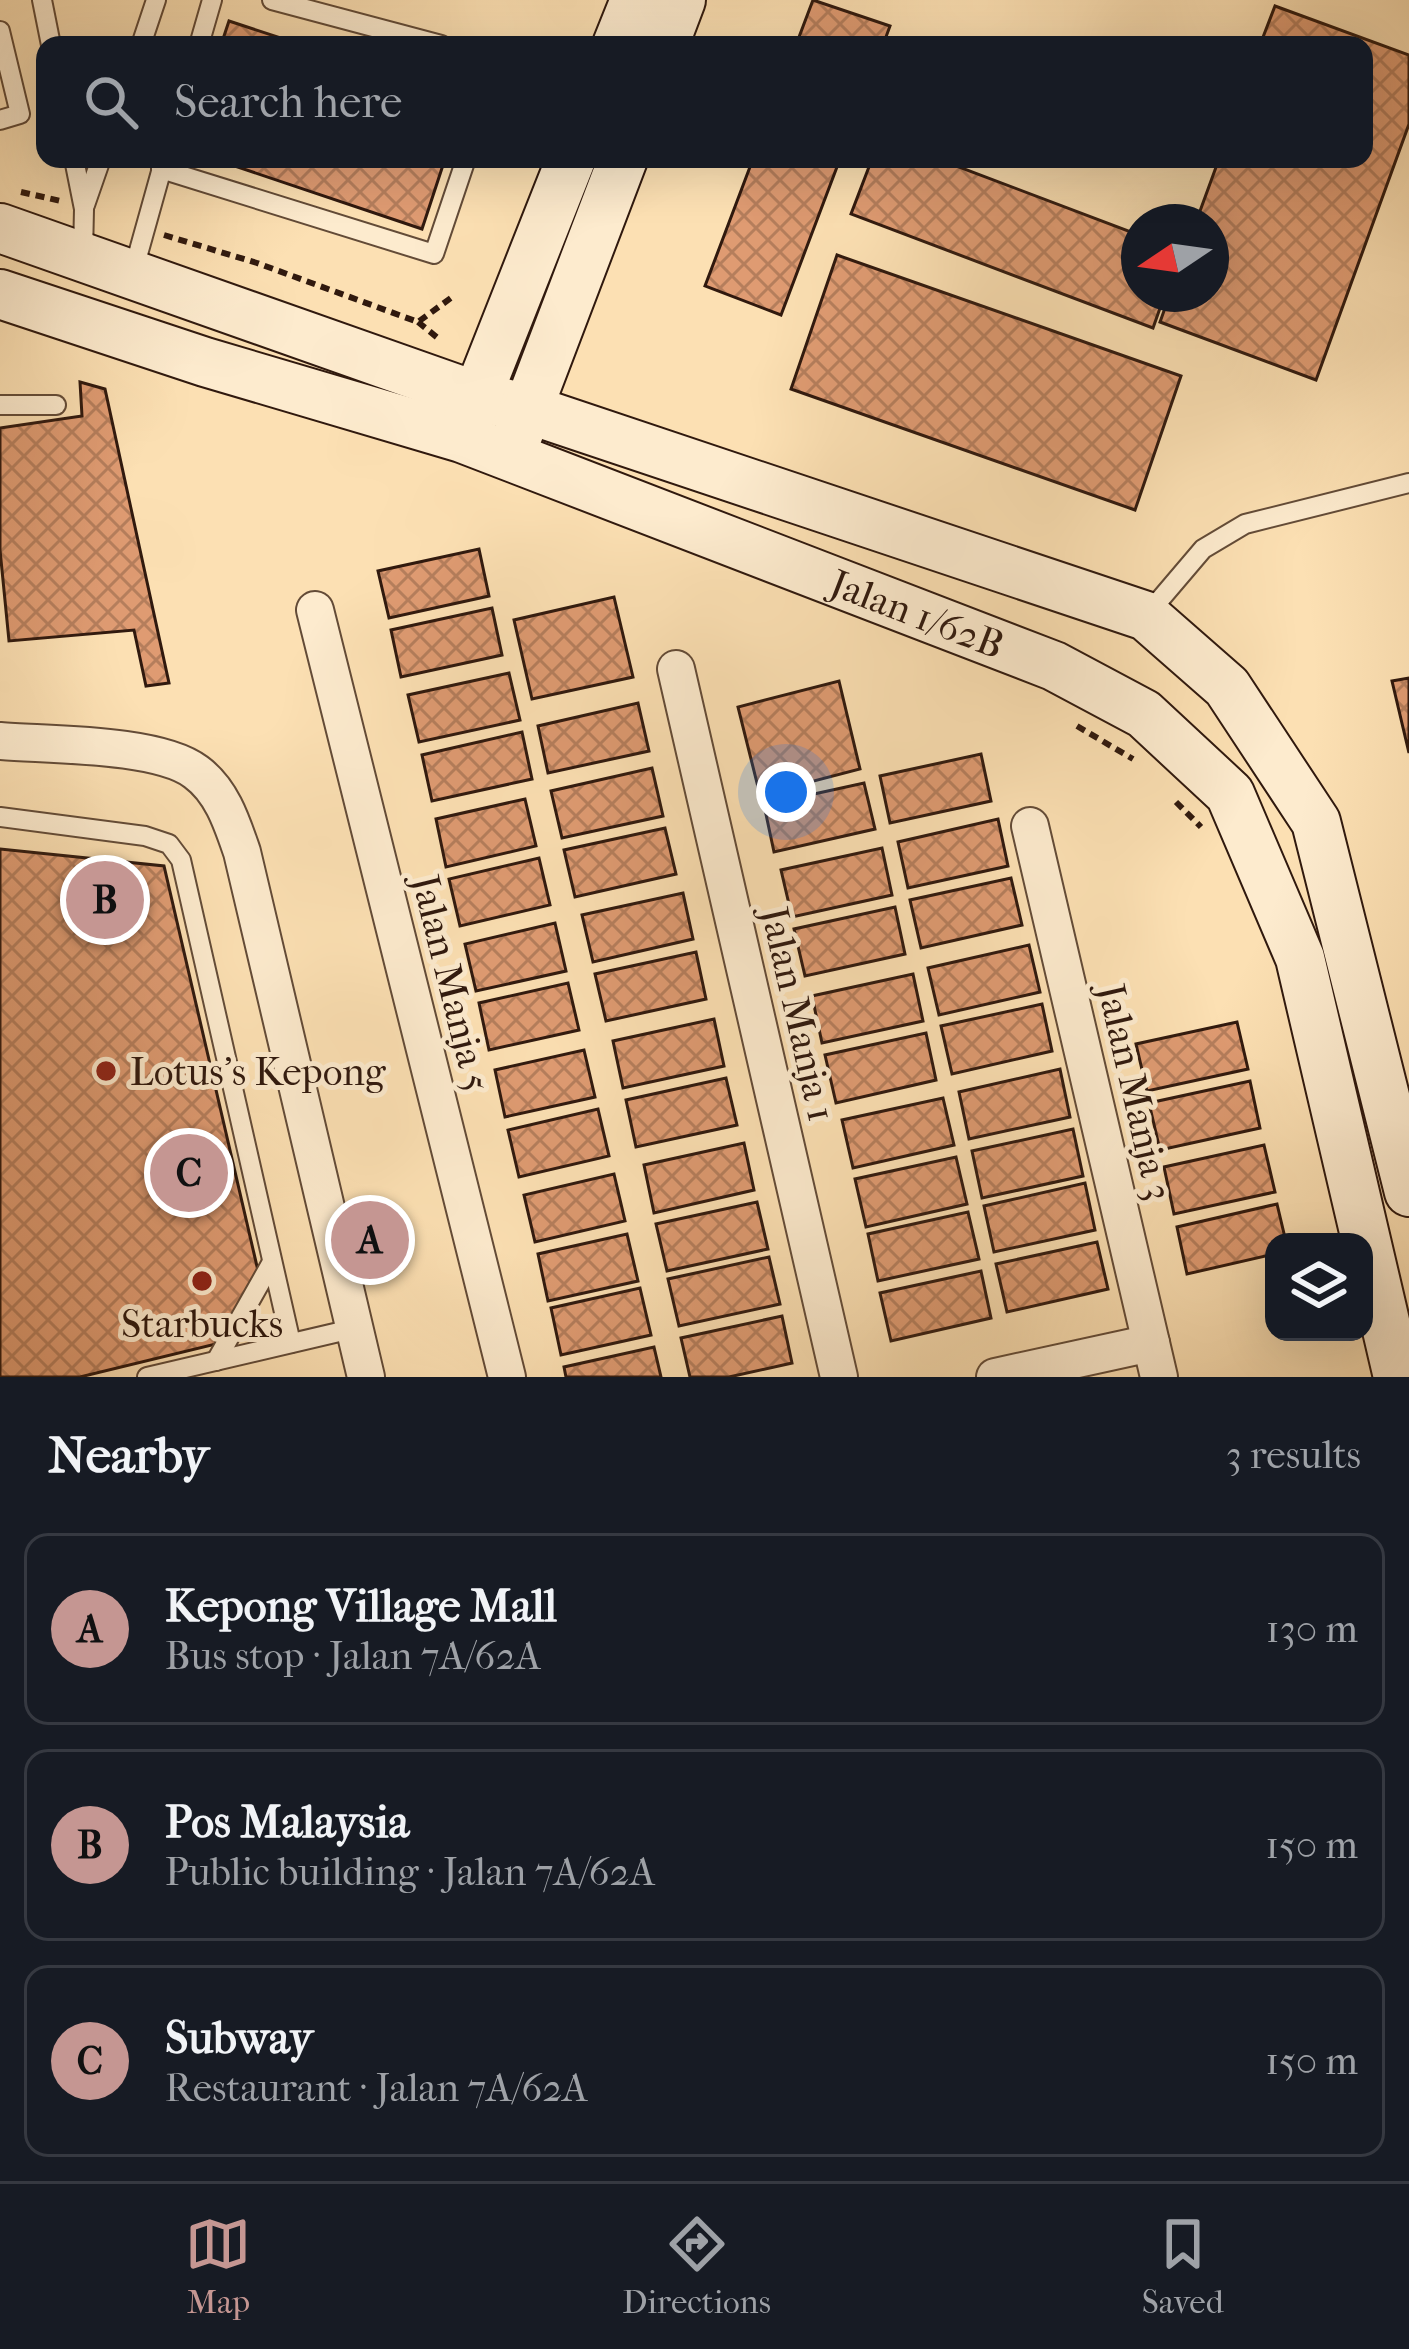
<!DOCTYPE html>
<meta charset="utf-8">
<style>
:root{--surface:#171b24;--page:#242831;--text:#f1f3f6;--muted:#9ea1a6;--line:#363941;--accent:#c59692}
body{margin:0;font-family:"IM FELL French Canon",serif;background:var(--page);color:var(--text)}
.controls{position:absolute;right:36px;bottom:36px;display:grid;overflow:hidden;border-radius:24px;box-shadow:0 12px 48px #0002}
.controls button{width:108px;height:108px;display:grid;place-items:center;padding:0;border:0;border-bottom:3px solid var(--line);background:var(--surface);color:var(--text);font:60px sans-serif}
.compass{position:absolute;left:1121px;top:204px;width:108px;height:108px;border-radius:50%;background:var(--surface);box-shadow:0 12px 48px #0002;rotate:257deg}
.you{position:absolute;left:786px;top:792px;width:42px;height:42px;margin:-30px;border:9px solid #fff;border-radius:50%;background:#1a73e8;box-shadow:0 0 0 18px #1a73e833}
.badge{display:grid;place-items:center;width:78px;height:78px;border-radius:50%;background:var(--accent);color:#111;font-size:39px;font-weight:700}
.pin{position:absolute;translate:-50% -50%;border:6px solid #fff;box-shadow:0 3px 12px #0006}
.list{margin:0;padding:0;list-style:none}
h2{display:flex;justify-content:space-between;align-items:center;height:156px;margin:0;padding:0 48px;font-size:51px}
h2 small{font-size:39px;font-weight:400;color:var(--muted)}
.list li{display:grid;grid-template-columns:78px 1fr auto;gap:36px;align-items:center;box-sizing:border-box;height:192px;margin:0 24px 24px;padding:0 24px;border:3px solid var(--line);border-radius:24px}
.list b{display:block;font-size:45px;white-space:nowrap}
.list p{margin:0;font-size:39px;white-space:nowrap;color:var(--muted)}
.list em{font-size:39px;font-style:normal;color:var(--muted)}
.icon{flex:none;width:66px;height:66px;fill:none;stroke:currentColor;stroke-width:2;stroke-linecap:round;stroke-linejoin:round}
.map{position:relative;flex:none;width:1409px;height:1377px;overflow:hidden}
.search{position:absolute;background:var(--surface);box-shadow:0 12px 48px #0002;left:36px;right:36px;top:36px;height:132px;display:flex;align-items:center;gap:30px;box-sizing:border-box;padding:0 42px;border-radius:24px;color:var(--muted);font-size:45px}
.sheet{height:804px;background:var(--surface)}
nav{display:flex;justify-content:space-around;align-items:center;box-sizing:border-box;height:168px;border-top:3px solid var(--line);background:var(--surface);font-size:33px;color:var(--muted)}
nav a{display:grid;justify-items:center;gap:6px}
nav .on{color:var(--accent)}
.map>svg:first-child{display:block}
.building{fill:url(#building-cross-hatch);stroke:#30190e;stroke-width:3}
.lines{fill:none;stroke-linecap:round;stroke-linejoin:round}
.lane-casing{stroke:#634b37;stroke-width:22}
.street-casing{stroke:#634b37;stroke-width:40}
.secondary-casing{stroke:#30190e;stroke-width:52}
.path{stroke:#30190e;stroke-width:6;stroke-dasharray:9 6;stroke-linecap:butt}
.lane{stroke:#fdebce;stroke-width:18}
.street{stroke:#fdebce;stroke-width:36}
.secondary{stroke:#fdebce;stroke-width:48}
.poi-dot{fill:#8f2418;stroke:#fdebce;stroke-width:4.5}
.labels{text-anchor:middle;stroke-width:10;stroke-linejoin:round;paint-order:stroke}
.street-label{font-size:39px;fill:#30190e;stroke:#fdebce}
.poi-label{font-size:39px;fill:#30190e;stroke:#fdebce;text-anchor:start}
</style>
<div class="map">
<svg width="1409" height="1377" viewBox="0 0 1409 1377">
<defs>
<pattern id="building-cross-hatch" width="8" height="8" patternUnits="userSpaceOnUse" patternTransform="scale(3)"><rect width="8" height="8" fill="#df9b72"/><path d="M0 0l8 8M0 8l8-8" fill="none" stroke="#b57e5c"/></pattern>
</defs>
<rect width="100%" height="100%" fill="#fce0b3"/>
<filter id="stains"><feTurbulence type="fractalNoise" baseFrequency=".00167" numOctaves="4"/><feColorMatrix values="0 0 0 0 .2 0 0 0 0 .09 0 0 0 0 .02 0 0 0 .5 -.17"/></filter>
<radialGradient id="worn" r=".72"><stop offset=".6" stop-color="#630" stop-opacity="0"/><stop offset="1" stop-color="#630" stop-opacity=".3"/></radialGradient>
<!-- building -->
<g class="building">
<path d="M 813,0 L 890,26 L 883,45 L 796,45 Z"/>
<path d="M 1275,6 L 1409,55 L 1409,124 L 1316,380 L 1160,322 L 1170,294 L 1211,294 L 1211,222 L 1196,222 L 1219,159 L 1364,159 L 1364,45 L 1260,45 Z"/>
<path d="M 229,21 L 302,45 L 221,45 Z"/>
<path d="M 214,159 L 445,159 L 422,229 Z"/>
<path d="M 753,159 L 840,159 L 781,315 L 705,286 Z"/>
<path d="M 872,159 L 938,159 L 1139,235 L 1139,294 L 1165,294 L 1153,328 L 851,214 Z"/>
<path d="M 837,255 L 1181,376 L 1135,510 L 791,389 Z"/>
<path d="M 80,382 L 105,389 L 169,683 L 146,686 L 134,630 L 9,641 L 0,550 L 0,428 L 82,416 Z"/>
<path d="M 479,549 L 489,596 L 389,618 L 378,571 Z"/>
<path d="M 614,597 L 633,677 L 532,699 L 514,620 Z"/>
<path d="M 492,608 L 502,655 L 401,677 L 391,630 Z"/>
<path d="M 509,673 L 520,720 L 419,742 L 408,695 Z"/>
<path d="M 1409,678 L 1409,753 L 1392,681 Z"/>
<path d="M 839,681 L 860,769 L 760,795 L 738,707 Z"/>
<path d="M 638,703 L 649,751 L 548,773 L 538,726 Z"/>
<path d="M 522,732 L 532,779 L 432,801 L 422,755 Z"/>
<path d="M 981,754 L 991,801 L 890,823 L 880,776 Z"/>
<path d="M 652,768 L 663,816 L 562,838 L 551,791 Z"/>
<path d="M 864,783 L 875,829 L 774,852 L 764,805 Z"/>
<path d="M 525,799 L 536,846 L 446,867 L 436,819 Z"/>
<path d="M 998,819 L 1008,866 L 908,888 L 898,842 Z"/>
<path d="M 665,828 L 676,874 L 575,897 L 564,850 Z"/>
<path d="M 882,848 L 892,895 L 792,917 L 781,870 Z"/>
<path d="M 0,849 L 164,866 L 259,1275 L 216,1344 L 80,1377 L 0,1377 Z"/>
<path d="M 539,858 L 550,905 L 460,926 L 449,879 Z"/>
<path d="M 1011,878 L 1022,925 L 921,948 L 910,900 Z"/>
<path d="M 683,893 L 693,939 L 593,962 L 582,915 Z"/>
<path d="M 895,907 L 905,954 L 805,976 L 794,929 Z"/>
<path d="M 555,923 L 566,971 L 476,991 L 465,944 Z"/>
<path d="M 1029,945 L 1040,992 L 939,1015 L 928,968 Z"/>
<path d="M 696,952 L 706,999 L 606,1021 L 595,974 Z"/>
<path d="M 913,974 L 923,1021 L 822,1043 L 812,996 Z"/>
<path d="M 568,983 L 579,1030 L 489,1050 L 479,1003 Z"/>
<path d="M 1042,1004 L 1052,1051 L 952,1074 L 941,1026 Z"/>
<path d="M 714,1019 L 724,1066 L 623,1088 L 613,1041 Z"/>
<path d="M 1237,1022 L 1248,1069 L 1147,1091 L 1136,1044 Z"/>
<path d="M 926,1033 L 936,1080 L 836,1103 L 825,1055 Z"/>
<path d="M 584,1050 L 595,1097 L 505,1117 L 495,1070 Z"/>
<path d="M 1060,1069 L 1070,1117 L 969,1139 L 959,1092 Z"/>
<path d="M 726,1078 L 737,1125 L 636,1147 L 626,1100 Z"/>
<path d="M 1250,1081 L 1260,1128 L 1160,1150 L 1149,1103 Z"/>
<path d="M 943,1098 L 954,1145 L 853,1168 L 842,1120 Z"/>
<path d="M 598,1109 L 609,1156 L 519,1177 L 508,1130 Z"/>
<path d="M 1073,1129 L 1083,1176 L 982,1198 L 972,1151 Z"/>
<path d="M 744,1143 L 754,1190 L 654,1213 L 644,1165 Z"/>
<path d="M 1264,1145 L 1275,1192 L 1174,1214 L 1164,1167 Z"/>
<path d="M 956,1157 L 967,1204 L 866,1227 L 855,1179 Z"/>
<path d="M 614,1174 L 625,1221 L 535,1242 L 524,1195 Z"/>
<path d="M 1085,1183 L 1095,1230 L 994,1252 L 984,1206 Z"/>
<path d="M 757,1202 L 768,1249 L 667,1271 L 656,1224 Z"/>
<path d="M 1277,1204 L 1286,1242 L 1274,1242 L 1274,1254 L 1187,1274 L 1177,1227 Z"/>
<path d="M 968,1212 L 979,1259 L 878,1281 L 868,1234 Z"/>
<path d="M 627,1234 L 638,1281 L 548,1301 L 538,1254 Z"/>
<path d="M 1097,1242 L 1108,1289 L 1007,1312 L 996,1264 Z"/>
<path d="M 769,1257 L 780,1304 L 679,1326 L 668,1279 Z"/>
<path d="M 981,1271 L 991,1318 L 891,1341 L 880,1293 Z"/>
<path d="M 640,1288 L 651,1335 L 561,1355 L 551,1308 Z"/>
<path d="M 782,1316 L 792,1363 L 729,1377 L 690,1377 L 681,1338 Z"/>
<path d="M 654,1347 L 661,1377 L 566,1377 L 564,1367 Z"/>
</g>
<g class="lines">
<!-- lane casing -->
<g class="lane-casing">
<g id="lane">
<path d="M 42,0 L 51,45"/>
<path d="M 272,0 L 441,45"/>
<path d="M 0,31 L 20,114 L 0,120"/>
<path d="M 141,45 L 156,0"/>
<path d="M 199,45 L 212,0"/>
<path d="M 74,159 L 84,209 L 83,254"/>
<path d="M 161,169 L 434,254 L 466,159"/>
<path d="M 85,205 L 101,159"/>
<path d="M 133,272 L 164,161"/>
<path d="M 0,405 L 56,405"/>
<path d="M 1146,616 L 1203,549 L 1245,524 L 1409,483"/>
<path d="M 0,817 L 145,836 L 169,844 L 181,860 L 291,1343"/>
<path d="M 216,1361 L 272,1262"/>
<path d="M 147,1377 L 356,1328"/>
</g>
</g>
<!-- street casing -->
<g class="street-casing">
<g id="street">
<path d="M 315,610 L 507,1377"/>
<path d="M 676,669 L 839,1377"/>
<path d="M 0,741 C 48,745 158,743 196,772 C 222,791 232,823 242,852 L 366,1377"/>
<path d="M 1030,826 L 1159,1377"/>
<path d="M 995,1377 L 1151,1343"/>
</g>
</g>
<!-- secondary casing -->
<g class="secondary-casing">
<g id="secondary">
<path d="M 617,45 L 635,0"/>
<path d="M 664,45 L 681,0"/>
<path d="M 0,228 L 476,396 L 528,409 L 1146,616 L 1227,687 L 1316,822 L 1409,1192"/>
<path id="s1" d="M 0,294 L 205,362 L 462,438 L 1054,666 L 1144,714 L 1230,794 L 1300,958 L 1398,1377"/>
<path d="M 467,422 L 571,159"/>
<path d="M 518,435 L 623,159"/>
</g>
</g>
<!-- path -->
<g class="path">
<path d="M 21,192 L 61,201"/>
<path d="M 164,235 L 257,263 L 418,322 L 455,295"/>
<path d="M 418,322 L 439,339"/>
<path d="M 1077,726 L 1133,759"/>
<path d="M 1176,802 L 1201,827"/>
</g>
<!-- lane -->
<use href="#lane" class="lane"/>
<!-- street -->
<use href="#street" class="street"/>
<!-- secondary -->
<use href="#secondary" class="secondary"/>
</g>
<!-- markers -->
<g class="poi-dot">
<circle cx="106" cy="1071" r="12"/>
<circle cx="202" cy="1281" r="12"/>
</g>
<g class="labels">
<!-- street labels -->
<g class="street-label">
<text dy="14" stroke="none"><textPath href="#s1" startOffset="972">Jalan 1/62B</textPath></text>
<text transform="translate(452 983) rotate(76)" y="14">Jalan Manja 5</text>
<text transform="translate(799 1014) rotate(77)" y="14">Jalan Manja 1</text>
<text transform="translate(1136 1092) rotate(77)" y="14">Jalan Manja 3</text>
</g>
<!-- poi labels -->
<g class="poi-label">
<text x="130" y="1085">Lotus's Kepong</text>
<text x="202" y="1337" text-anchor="middle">Starbucks</text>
</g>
</g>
<rect width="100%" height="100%" filter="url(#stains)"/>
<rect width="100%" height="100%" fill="url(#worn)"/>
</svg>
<div class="controls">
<button><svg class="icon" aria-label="layers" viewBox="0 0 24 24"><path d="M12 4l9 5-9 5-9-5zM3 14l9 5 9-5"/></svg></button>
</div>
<svg class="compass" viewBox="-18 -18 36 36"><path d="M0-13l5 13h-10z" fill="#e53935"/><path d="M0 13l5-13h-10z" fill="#9ea1a6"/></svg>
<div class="you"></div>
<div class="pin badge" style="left:370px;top:1240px">A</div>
<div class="pin badge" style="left:105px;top:900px">B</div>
<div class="pin badge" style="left:189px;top:1173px">C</div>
<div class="search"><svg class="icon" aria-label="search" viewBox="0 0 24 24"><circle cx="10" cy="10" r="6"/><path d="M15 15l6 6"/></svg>Search here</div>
</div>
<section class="sheet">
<h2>Nearby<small>3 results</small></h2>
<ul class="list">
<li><span class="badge">A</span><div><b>Kepong Village Mall</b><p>Bus stop · Jalan 7A/62A</p></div><em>130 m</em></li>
<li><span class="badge">B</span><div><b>Pos Malaysia</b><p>Public building · Jalan 7A/62A</p></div><em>150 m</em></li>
<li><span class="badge">C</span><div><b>Subway</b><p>Restaurant · Jalan 7A/62A</p></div><em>150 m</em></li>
</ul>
</section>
<nav>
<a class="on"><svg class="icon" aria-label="map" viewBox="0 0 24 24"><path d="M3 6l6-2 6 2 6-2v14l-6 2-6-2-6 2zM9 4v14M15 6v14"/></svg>Map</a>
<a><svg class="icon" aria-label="directions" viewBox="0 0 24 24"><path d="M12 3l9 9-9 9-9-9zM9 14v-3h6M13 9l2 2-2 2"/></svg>Directions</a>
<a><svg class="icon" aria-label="saved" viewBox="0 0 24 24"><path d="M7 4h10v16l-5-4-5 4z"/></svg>Saved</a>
</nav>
